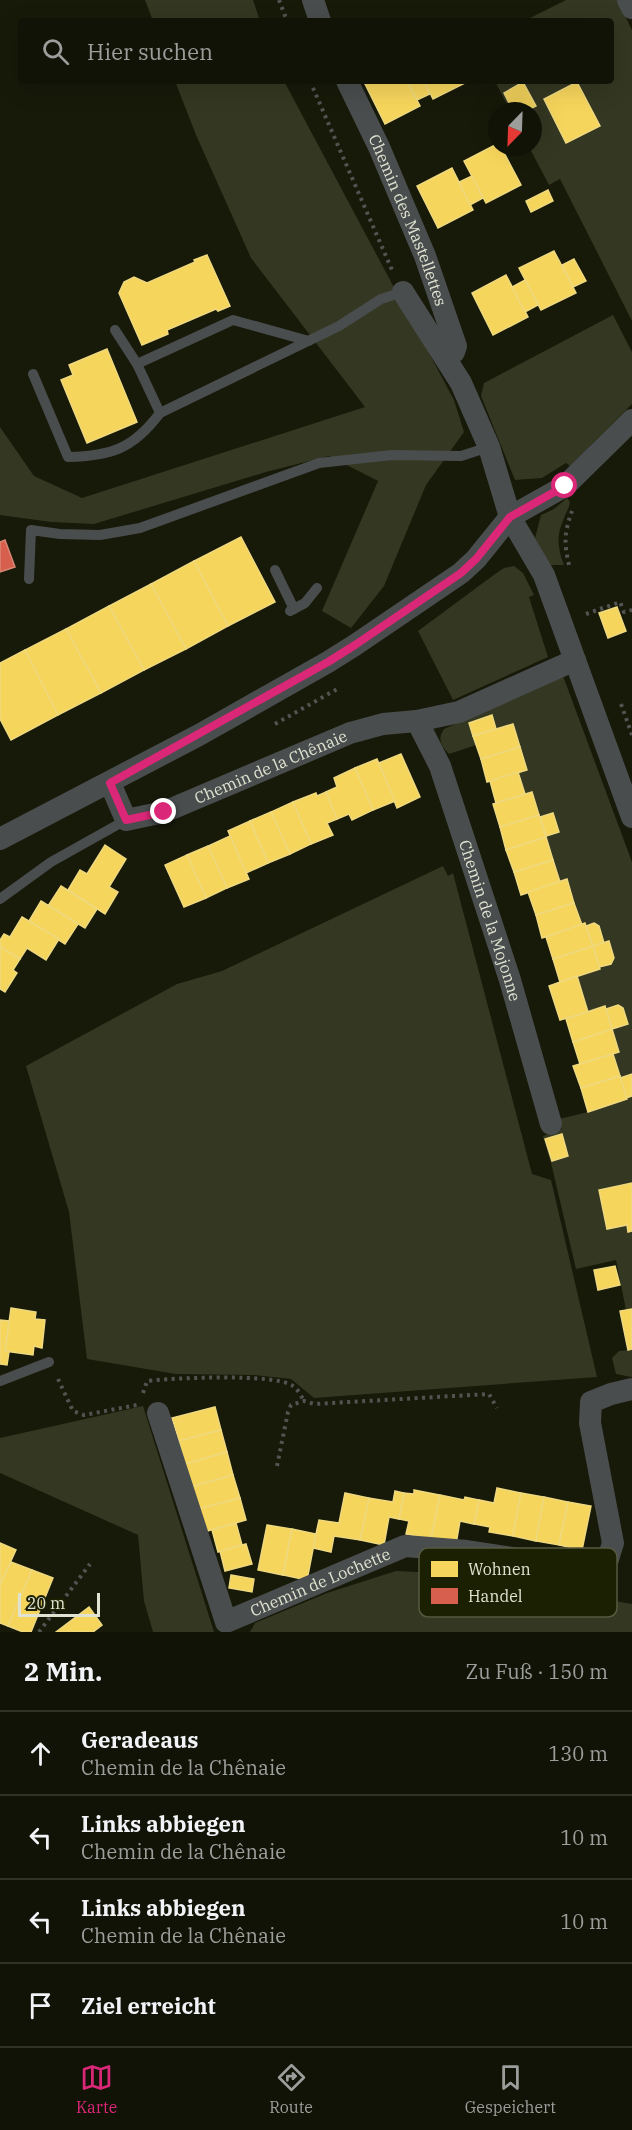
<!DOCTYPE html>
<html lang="de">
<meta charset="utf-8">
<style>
:root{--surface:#111307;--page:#1a1c11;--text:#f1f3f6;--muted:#9c9e9b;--line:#303228;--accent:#db2777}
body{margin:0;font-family:"IBM Plex Serif",serif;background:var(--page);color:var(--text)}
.compass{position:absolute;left:488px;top:102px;width:54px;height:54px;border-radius:50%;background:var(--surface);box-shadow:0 6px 24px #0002;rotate:203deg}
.scale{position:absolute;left:18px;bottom:15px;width:82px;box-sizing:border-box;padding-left:6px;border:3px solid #e0e3d1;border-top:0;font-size:16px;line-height:21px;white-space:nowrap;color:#e0e3d1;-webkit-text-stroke:4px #1c2002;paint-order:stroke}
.stop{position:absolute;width:18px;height:18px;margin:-14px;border:4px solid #db2777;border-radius:50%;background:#fff}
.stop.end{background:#db2777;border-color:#fff;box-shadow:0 2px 6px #0008}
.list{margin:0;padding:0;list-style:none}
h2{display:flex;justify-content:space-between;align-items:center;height:78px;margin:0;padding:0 24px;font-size:26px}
h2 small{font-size:20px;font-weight:400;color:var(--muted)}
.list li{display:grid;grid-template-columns:39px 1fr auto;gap:18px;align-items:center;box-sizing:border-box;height:84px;padding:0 24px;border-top:2px solid var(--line)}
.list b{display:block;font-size:22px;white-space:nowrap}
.list p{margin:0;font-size:20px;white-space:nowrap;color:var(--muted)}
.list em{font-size:20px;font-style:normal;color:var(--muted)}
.icon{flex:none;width:33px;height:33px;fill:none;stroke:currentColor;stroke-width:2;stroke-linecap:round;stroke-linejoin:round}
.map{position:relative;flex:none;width:632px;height:1632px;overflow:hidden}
.search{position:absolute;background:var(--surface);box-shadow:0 6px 24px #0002;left:18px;right:18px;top:18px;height:66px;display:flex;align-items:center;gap:15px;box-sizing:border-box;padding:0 21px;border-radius:6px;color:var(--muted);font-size:22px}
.sheet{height:414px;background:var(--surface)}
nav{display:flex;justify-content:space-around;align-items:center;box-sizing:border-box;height:84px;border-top:2px solid var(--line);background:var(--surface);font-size:16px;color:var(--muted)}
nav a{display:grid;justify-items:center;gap:3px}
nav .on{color:var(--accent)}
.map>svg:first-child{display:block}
.green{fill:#343721}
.homes{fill:#f6d55c;stroke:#efd97f;stroke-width:1.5}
.shops{fill:#d6604d;stroke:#d98775;stroke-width:1.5}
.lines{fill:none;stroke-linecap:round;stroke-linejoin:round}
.path{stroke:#525451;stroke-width:4;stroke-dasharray:3 4.5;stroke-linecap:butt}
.service{stroke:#4a4d4d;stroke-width:10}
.minor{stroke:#4a4d4d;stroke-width:22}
.route{stroke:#db2777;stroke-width:8}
.labels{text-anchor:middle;stroke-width:6;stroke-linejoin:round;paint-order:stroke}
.street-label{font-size:16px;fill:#e0e3d1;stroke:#1c2002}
.key{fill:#1c2002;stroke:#575a40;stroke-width:1.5}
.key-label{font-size:16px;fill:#e0e3d1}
</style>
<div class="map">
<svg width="632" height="1632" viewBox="0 0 632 1632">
<rect width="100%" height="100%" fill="#171909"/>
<!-- green -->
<g class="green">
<path d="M 145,0 L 253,0 L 260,21 L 153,21 Z"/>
<path d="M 566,0 L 617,0 L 632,30 L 632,321 L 560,179 L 549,185 L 529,147 L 533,147 L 533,111 L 510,111 L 495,81 L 611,81 L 611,21 L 524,21 Z"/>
<path d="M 175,81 L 284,81 L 454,400 L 464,432 L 426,485 L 384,586 L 351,628 L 322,611 L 378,481 L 329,456 L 266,472 L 94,524 L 51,522 L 0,515 L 0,427 L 34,476 L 82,498 L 365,407 L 251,258 L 196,135 Z"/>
<path d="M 613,315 L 632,352 L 632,404 L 570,466 L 566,463 L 542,478 L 515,480 L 481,396 L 484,383 Z"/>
<path d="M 567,498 L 570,502 C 569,509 565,514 563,521 C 556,536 558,550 564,565 L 550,565 L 535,538 L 541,515 L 554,509 Z"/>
<path d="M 514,566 L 523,573 L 534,595 L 529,597 L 548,657 L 453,700 L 418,631 L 495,574 L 504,568 Z"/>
<path d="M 563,676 L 632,862 L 632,1074 L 620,1078 L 613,1054 L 619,1052 L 612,1029 L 627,1024 L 623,1008 L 618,1005 L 588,1012 L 577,976 L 611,964 L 599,926 L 594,923 L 582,925 L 568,880 L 560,882 L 532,792 L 525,794 L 518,772 L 519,747 L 481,759 L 476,745 L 449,754 C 441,746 437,739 444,729 Z"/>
<path d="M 443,866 L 448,876 L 453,873 L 532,1174 L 551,1180 L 597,1377 L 314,1398 L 291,1379 L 253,1375 L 176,1374 L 87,1359 L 69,1212 L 26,1066 L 177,984 L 222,971 Z"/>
<path d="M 632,1096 L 632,1377 L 631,1377 L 616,1374 L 612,1358 L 619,1351 L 628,1350 L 626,1310 L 616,1260 L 576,1269 L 552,1167 L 543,1136 L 562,1129 L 559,1119 L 588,1112 Z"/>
<path d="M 143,1406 L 214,1632 L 153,1632 L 144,1601 L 138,1535 L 0,1473 L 0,1438 Z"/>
<path d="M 396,1571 L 459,1574 L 632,1604 L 632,1632 L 250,1632 L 255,1623 L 327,1593 Z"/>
</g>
<!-- homes -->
<g class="homes">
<path d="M 407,81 L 424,81 L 430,94 L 417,100 Z"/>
<path d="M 407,81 L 420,106 L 385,124 L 364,82 Z"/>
<path d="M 424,81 L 467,81 L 467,82 L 433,99 Z"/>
<path d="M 523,82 L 536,106 L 526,111 L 513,111 L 504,93 Z"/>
<path d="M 577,82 L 600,126 L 566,143 L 544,99 Z"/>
<path d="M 497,144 L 497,147 L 501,147 L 521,185 L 486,203 L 464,161 Z"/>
<path d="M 452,168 L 473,210 L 438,228 L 417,186 Z"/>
<path d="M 472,176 L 483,198 L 470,205 L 459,182 Z"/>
<path d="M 548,190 L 553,201 L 531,212 L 526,201 Z"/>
<path d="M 554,251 L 576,293 L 541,310 L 519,268 Z"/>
<path d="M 207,255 L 230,306 L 218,311 L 216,309 L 167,330 L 168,334 L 142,345 L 119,293 L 124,282 L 134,277 L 147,283 L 195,262 L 194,260 Z"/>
<path d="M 574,259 L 586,281 L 573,287 L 562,265 Z"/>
<path d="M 506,275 L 528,317 L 493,335 L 472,293 Z"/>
<path d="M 525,280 L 538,305 L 525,312 L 512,287 Z"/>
<path d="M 107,349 L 137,422 L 87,443 L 61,380 L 73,375 L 69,365 Z"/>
<path d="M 241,537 L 275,602 L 228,626 L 194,561 Z"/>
<path d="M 194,561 L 228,626 L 186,649 L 151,584 Z"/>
<path d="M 151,584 L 186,649 L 144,670 L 109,606 Z"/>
<path d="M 109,606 L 144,670 L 101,693 L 66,629 Z"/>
<path d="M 617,607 L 626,631 L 608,638 L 599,613 Z"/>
<path d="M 66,629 L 101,693 L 58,715 L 25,650 Z"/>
<path d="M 25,650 L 58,715 L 11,740 L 0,719 L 0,663 Z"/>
<path d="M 492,715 L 496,729 L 473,736 L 469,723 Z"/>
<path d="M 513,724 L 520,747 L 481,759 L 473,736 Z"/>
<path d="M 520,747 L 527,770 L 487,782 L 481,759 Z"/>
<path d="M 401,754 L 420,797 L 397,808 L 379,763 Z"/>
<path d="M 377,759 L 395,801 L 373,810 L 355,768 Z"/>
<path d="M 355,768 L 373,810 L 352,820 L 349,814 L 337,819 L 326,792 L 337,787 L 334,778 Z"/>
<path d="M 518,772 L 525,794 L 496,803 L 490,781 Z"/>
<path d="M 326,792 L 337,819 L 327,823 L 333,835 L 311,844 L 293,802 L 316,793 L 317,796 Z"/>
<path d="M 532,792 L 539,815 L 500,827 L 493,804 Z"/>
<path d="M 293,802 L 311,844 L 290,854 L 271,812 Z"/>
<path d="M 271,812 L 290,854 L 268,863 L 250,821 Z"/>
<path d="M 553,813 L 559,832 L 546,836 L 540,817 Z"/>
<path d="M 539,815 L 546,837 L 506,850 L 500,827 Z"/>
<path d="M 250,821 L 268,863 L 246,873 L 228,831 Z"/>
<path d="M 230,836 L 249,879 L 227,888 L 208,846 Z"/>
<path d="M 546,837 L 553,860 L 514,872 L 506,850 Z"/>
<path d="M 105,845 L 126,859 L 109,887 L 118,892 L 105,914 L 68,890 L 80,870 L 87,874 Z"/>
<path d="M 208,846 L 227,888 L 206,898 L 187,855 Z"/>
<path d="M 187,855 L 206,898 L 184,907 L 165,865 Z"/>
<path d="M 553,860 L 560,882 L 521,895 L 514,872 Z"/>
<path d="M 567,879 L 574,903 L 536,915 L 528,892 Z"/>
<path d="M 61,886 L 97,909 L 85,928 L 48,906 Z"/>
<path d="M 41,901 L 78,924 L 65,944 L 29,921 Z"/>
<path d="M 574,903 L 582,925 L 542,938 L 536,915 Z"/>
<path d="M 22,917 L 59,939 L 46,960 L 27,948 L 20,959 L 0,947 L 0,940 L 4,934 L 10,937 Z"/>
<path d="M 585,923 L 593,946 L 553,959 L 546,937 Z"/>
<path d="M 594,923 L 599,926 L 604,943 L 593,946 L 586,926 Z"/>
<path d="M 609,941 L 614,958 L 611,964 L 599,967 L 593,946 Z"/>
<path d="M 593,946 L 600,969 L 560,982 L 553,959 Z"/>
<path d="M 0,947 L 20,959 L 13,970 L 17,973 L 5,992 L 0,989 Z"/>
<path d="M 577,976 L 588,1012 L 560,1020 L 549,986 Z"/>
<path d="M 618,1005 L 623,1008 L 628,1024 L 612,1029 L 606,1009 Z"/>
<path d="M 605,1006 L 612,1029 L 573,1042 L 566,1019 Z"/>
<path d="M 612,1029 L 619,1052 L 580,1064 L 573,1042 Z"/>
<path d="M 613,1054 L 620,1076 L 581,1088 L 573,1066 Z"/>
<path d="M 632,1074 L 632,1096 L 626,1098 L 620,1078 Z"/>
<path d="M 620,1076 L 627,1099 L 588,1112 L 581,1088 Z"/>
<path d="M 562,1134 L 568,1156 L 552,1161 L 545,1139 Z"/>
<path d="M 632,1183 L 632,1231 L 628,1232 L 627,1225 L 607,1229 L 599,1190 Z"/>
<path d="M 615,1266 L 620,1285 L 598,1290 L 594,1270 Z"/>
<path d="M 11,1308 L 36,1312 L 35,1319 L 45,1320 L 42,1348 L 34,1346 L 33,1355 L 5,1351 Z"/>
<path d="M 632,1309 L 632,1349 L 628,1350 L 620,1311 Z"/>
<path d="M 0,1320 L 9,1321 L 5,1351 L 9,1352 L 7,1365 L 0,1364 Z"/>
<path d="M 215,1407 L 221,1430 L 179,1441 L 172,1418 Z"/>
<path d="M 221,1430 L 227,1452 L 185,1464 L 179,1441 Z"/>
<path d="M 227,1452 L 233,1475 L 191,1487 L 185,1464 Z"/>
<path d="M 233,1475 L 240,1498 L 198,1509 L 191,1487 Z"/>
<path d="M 497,1488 L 521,1493 L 513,1536 L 489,1532 L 490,1527 L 474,1524 L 479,1500 L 494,1503 Z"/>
<path d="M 414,1490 L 440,1495 L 431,1539 L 406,1534 L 409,1521 L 399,1519 L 404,1493 L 414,1494 Z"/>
<path d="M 395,1491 L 404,1493 L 399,1519 L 389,1517 L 384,1545 L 360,1540 L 369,1498 L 393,1502 Z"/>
<path d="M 345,1493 L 369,1498 L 360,1540 L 334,1536 L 331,1552 L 313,1548 L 319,1520 L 339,1523 Z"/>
<path d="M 521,1493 L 544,1497 L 536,1541 L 513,1536 Z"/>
<path d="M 440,1495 L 464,1500 L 465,1497 L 479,1500 L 474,1524 L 460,1521 L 456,1544 L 431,1539 Z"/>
<path d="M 544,1497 L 568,1502 L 559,1545 L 536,1541 Z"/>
<path d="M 240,1498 L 246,1520 L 204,1532 L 198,1509 Z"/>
<path d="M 568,1502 L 591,1506 L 582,1550 L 559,1545 Z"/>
<path d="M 236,1523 L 242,1545 L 218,1552 L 212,1530 Z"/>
<path d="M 267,1525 L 292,1529 L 283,1575 L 258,1570 Z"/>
<path d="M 292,1529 L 316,1534 L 307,1580 L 283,1575 Z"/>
<path d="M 0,1543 L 16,1550 L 0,1585 Z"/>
<path d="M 246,1544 L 252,1564 L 225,1571 L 220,1551 Z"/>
<path d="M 11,1562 L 32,1570 L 8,1626 L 0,1623 L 0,1585 Z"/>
<path d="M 32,1570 L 53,1578 L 31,1632 L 23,1632 L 8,1626 Z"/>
<path d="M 231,1575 L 254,1579 L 252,1592 L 229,1588 Z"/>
<path d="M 89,1607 L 102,1625 L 93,1632 L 56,1632 Z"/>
</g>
<!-- shops -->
<path class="shops" d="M 5,540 L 15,567 L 0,572 L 0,542 Z"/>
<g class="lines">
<!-- path -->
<g class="path">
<path d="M 279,0 L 287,21"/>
<path d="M 310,81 L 392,270"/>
<path d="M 569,565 C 564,543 564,533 572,511"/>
<path d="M 586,614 L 620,602 L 624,612 L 632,610"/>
<path d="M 621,704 L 632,735"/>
<path d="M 275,724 L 339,688"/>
<path d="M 58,1379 L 73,1411 L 84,1415 L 137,1405"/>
<path d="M 143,1393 L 147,1381 C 170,1378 277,1373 293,1386 C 298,1389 301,1396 304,1401"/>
<path d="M 277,1466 L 288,1412 L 291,1405 L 304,1401 L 314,1404 L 489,1394 L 497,1408"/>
<path d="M 39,1632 L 90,1564"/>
</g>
<!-- service -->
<g class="service">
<path d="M 115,330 L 137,364"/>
<path d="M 309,341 L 233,320 L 137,364 L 160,413 L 339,326 L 381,299 L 403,292"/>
<path d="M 33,374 L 68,457 C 111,456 133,449 160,413"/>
<path d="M 275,570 L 294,609"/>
<path d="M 29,579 L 31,530 L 60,534 L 100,535 L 140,528 L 319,463 L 392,455 L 461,456 L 489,447"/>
<path d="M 290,611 L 305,603 L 317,588"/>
<path d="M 0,899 L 51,862 L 126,820"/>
<path d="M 0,1381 L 49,1362"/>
</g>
<!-- minor -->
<g class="minor">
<path d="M 313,0 L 320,21"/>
<path d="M 628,0 L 632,8"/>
<path id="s1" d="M 347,81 L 379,147 L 425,256 L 456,346 L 454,352 L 445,358"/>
<path d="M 403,292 L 461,383 L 489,447 L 510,517 L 544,575 L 632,817"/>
<path id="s2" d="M 417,721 L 440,766 L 510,980 L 551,1124"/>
<path id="s3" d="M 110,783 L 126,820 L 164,812 L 350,733 L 383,724 L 417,721 L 459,712 L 575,660"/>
<path d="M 0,839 L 199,735 L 328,662 L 355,645 L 461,573 L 476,559 L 510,517 L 565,486 L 632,420"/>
<path id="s4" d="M 158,1413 L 226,1622 L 405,1546 L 467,1551 L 576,1568 L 597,1567 L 608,1559 L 613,1543 L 590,1423 L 591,1402 L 611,1394 L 632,1389"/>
</g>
</g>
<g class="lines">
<!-- route -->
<path class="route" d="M 164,812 L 126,820 L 110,783 L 328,662 L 355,645 L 461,573 L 476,559 L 510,517 L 565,486"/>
</g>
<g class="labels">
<!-- street labels -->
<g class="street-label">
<text dy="6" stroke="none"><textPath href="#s1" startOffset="152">Chemin des Mastellettes</textPath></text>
<text dy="6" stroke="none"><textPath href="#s3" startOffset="195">Chemin de la Chênaie</textPath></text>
<text dy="6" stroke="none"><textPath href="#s2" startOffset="213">Chemin de la Mojonne</textPath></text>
<text dy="6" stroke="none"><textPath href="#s4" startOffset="322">Chemin de Lochette</textPath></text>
</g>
</g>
<!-- legend -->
<rect x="419" y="1548" width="198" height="69" rx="9" class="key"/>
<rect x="431" y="1561" width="27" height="16" fill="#f6d55c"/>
<rect x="431" y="1588" width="27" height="16" fill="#d6604d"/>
<g class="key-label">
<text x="468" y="1575">Wohnen</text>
<text x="468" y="1602">Handel</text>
</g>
</svg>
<svg class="compass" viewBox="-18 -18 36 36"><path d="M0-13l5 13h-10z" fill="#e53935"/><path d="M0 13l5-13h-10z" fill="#9c9e9b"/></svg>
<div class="scale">20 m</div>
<div class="stop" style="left:565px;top:486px"></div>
<div class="stop end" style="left:164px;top:812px"></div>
<div class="search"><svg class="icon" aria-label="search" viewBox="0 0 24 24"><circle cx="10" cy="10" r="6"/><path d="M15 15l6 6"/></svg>Hier suchen</div>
</div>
<section class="sheet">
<h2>2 Min.<small>Zu Fuß · 150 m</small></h2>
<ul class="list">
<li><svg class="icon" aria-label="ahead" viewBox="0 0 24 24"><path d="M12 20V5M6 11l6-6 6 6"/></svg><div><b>Geradeaus</b><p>Chemin de la Chênaie</p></div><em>130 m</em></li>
<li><svg class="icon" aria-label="left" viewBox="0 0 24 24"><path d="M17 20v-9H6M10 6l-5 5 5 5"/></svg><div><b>Links abbiegen</b><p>Chemin de la Chênaie</p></div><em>10 m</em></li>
<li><svg class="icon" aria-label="left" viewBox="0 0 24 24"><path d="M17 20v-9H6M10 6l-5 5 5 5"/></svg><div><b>Links abbiegen</b><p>Chemin de la Chênaie</p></div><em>10 m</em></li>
<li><svg class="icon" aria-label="arrive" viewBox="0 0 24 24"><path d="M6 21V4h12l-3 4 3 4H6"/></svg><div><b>Ziel erreicht</b></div></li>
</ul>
</section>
<nav>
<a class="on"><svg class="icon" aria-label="map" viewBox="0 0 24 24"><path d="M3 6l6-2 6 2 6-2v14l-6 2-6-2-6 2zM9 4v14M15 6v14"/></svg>Karte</a>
<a><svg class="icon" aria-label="directions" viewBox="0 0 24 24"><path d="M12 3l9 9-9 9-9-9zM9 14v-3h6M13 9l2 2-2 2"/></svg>Route</a>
<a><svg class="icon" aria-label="saved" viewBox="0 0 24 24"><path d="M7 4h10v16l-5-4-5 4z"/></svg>Gespeichert</a>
</nav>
